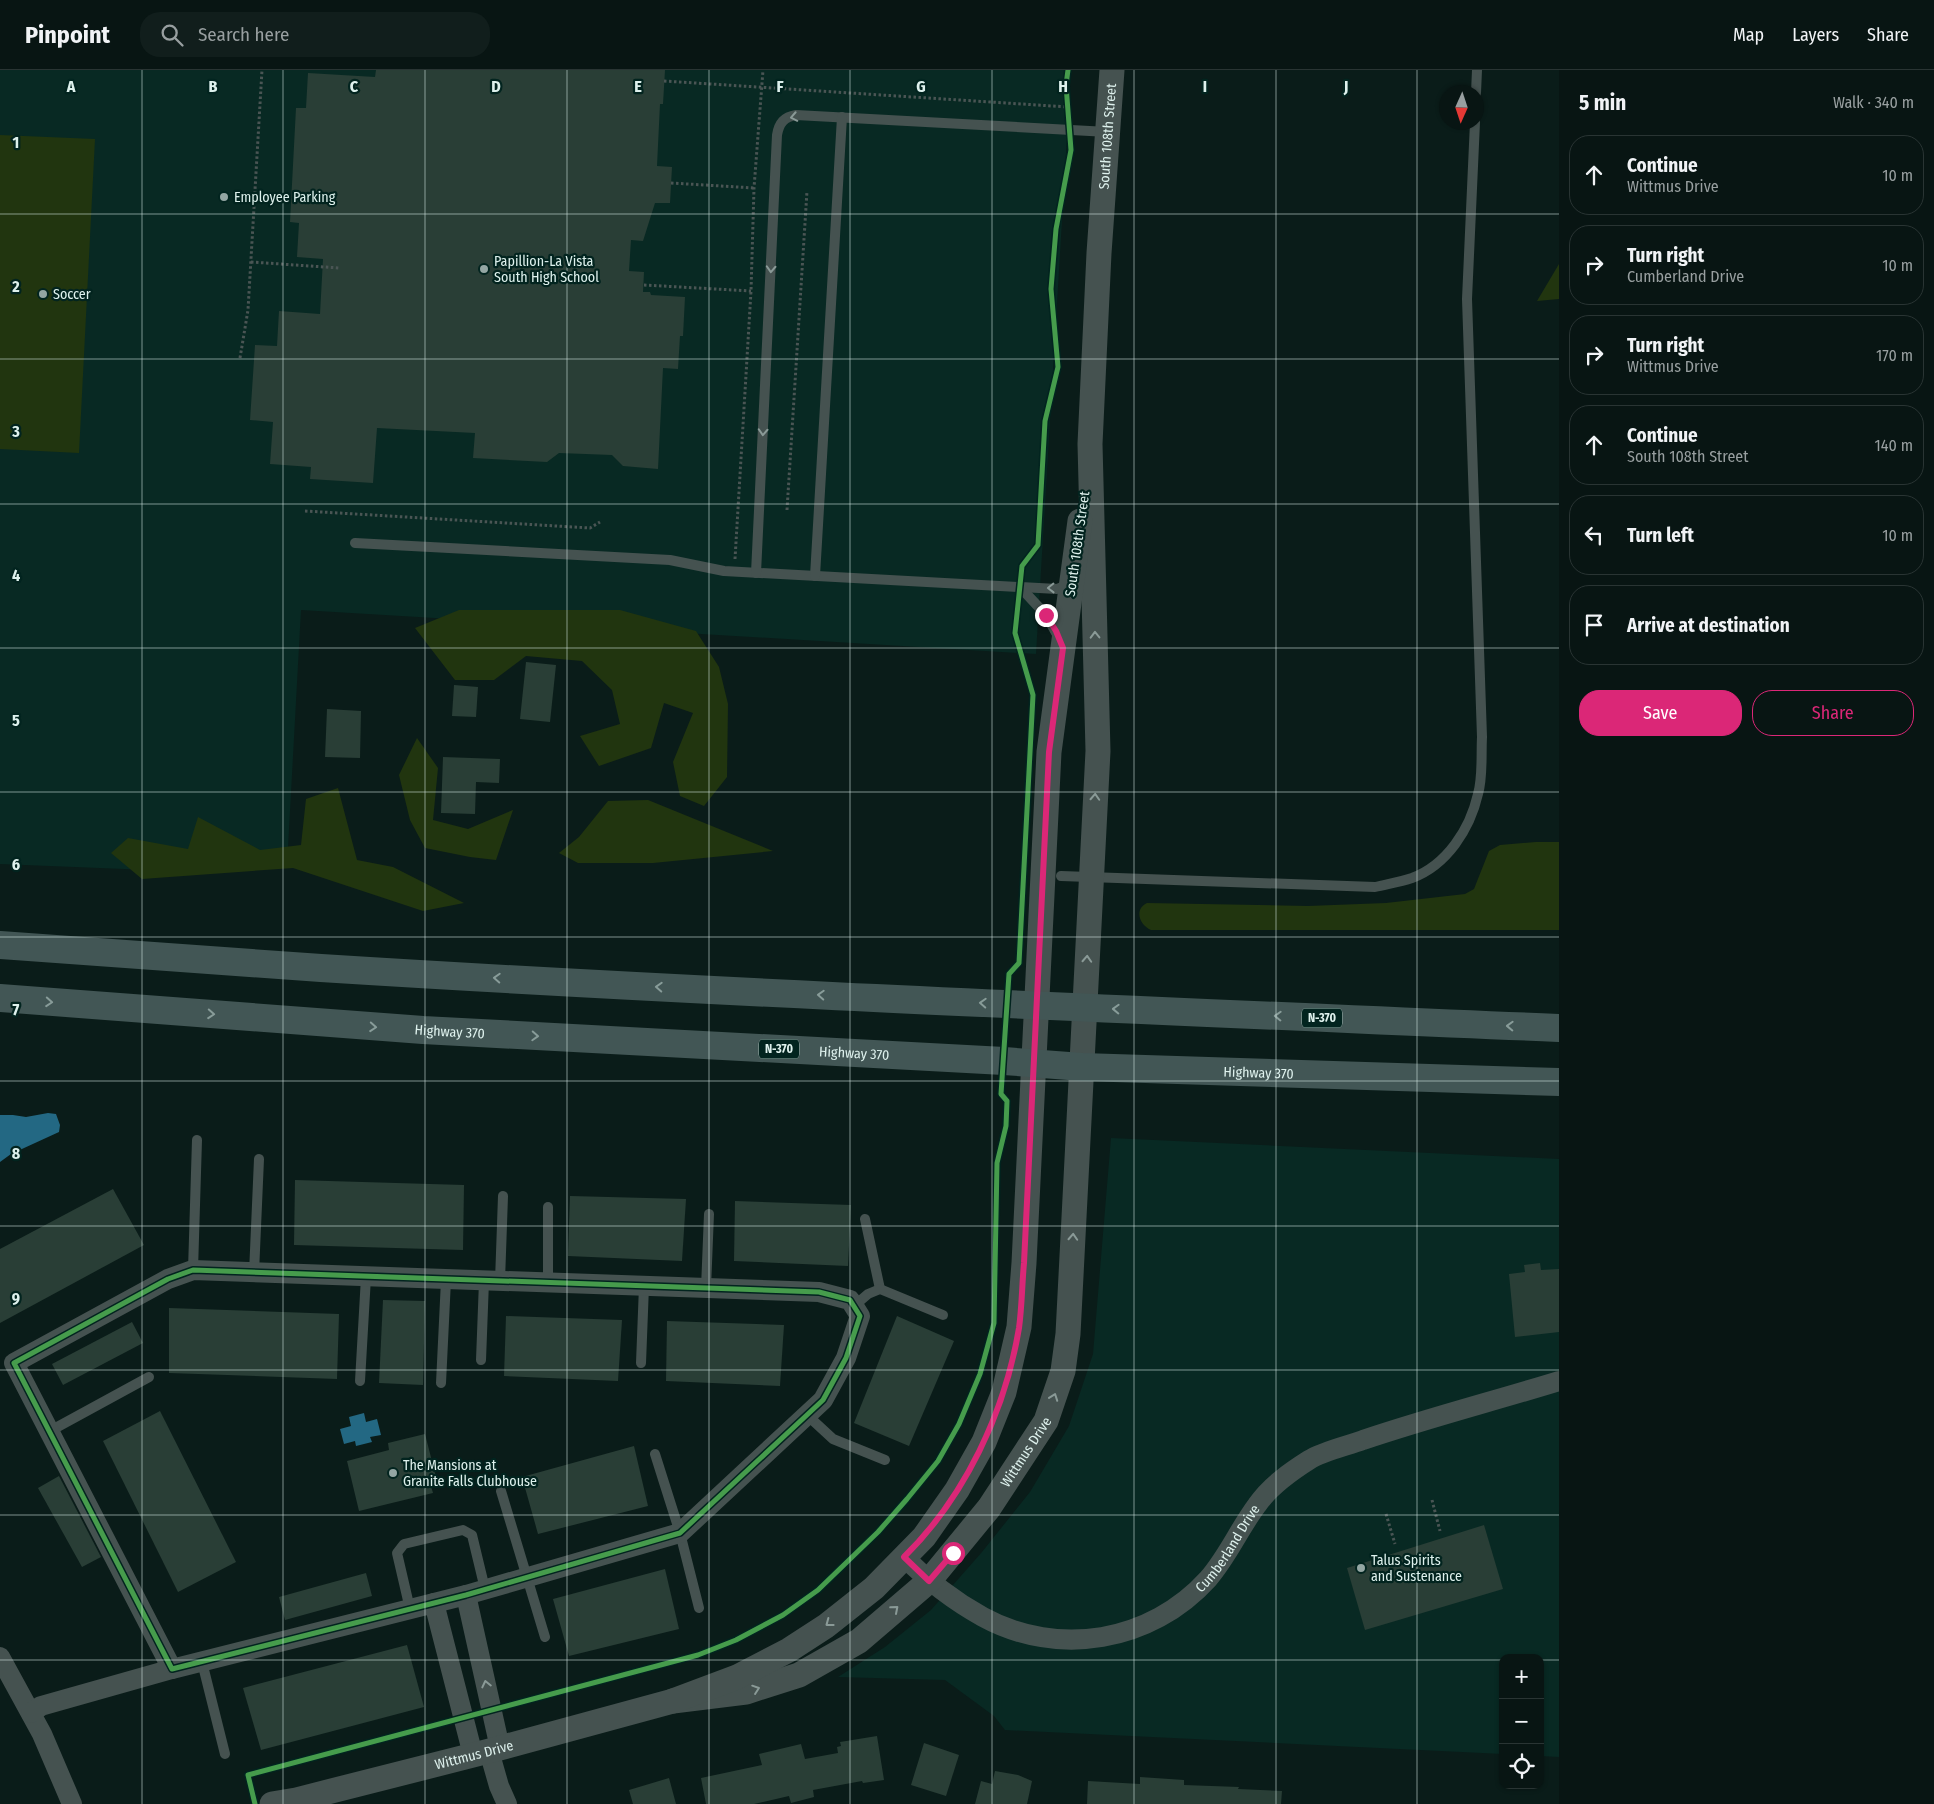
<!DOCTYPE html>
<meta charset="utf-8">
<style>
:root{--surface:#081513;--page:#111e1c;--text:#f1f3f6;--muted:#989fa0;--line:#293433;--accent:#db2777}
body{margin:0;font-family:"Fira Sans Condensed",sans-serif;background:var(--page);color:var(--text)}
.controls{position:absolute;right:15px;bottom:15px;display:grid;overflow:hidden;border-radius:10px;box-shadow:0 1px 4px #0004}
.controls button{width:45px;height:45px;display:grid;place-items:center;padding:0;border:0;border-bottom:1px solid var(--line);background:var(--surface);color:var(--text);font:25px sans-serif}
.compass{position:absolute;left:1439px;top:15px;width:45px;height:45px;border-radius:50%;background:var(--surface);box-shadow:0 1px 4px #0004;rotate:183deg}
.stop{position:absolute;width:15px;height:15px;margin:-11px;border:4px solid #db2777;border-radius:50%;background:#fff}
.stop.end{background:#db2777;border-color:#fff;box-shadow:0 1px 5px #0008}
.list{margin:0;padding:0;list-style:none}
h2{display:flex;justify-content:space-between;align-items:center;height:65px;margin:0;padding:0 20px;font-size:21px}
h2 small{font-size:16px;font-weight:400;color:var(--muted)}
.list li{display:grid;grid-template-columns:32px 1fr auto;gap:15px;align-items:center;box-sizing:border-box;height:80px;margin:0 10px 10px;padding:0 10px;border:1px solid var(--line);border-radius:20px}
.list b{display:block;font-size:19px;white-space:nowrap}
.list p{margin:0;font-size:16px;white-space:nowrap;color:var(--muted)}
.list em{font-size:16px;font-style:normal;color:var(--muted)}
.actions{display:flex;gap:10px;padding:15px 20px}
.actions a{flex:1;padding:11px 0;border:1px solid var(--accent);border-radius:20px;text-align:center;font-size:18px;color:var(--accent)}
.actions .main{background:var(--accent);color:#fff}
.icon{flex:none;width:28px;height:28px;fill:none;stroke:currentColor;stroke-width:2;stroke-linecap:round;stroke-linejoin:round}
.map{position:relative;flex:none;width:1559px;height:1734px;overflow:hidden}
header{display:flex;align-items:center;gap:30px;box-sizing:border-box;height:70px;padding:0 25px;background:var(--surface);border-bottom:1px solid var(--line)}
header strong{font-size:24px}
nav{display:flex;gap:28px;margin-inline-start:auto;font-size:18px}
.search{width:350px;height:45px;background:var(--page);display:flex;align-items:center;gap:12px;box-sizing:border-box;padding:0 18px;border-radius:20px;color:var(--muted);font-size:19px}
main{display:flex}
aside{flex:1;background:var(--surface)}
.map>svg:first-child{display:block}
.built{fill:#082923}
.green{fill:#21350f}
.water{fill:#236883}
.building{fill:#293e36}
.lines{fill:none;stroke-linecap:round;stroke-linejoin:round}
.path{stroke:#4a5554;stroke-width:3;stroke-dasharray:2.5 2.5;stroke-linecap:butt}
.service{stroke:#455250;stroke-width:10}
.minor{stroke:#455250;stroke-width:20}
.tertiary{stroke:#455250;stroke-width:25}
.trunk{stroke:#425655;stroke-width:28}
.cycleway-casing{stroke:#02241f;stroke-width:8}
.cycleway{stroke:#469c4c;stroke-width:5}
.oneway{stroke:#8a9a97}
.oneway2{stroke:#889c99}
.route{stroke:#db2777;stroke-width:6}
.grid{fill:none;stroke:#def1ed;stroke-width:1;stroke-opacity:0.55}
.poi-dot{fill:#94a6a3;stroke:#02241f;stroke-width:2}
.labels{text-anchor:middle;stroke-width:4.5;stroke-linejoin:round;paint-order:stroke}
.shield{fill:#02241f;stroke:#9cb4af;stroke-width:1}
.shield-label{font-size:12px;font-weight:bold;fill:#def1ed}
.street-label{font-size:14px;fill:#def1ed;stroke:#02241f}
.poi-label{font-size:14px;fill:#def1ed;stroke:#02241f;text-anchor:start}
.grid-label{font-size:16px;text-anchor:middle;font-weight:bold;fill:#def1ed;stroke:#02241f;stroke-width:4.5;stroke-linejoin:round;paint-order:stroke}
</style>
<header>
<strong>Pinpoint</strong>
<div class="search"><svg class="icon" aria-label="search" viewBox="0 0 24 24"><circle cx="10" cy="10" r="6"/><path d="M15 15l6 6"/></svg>Search here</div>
<nav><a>Map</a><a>Layers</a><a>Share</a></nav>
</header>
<main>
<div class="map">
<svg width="1559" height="1734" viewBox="0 0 1559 1734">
<rect width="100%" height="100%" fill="#0a1c19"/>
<!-- built -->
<g class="built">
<path d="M 0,0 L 1071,0 L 1036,584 L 301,540 L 287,796 L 149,800 L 0,794 Z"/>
<path d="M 1111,1068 L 1559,1089 L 1559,1687 L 1540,1686 L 1540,1588 L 1503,1588 L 1503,1684 L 1005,1660 L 994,1646 L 945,1610 L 838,1607 L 885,1577 L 931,1540 L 982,1482 L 1030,1422 L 1069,1356 L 1093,1284 Z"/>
</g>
<!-- green -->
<g class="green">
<path d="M 0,65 L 95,69 L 79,383 L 0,379 Z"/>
<path d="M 1559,194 L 1559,229 L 1537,231 Z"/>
<path d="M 459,540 L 620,540 L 696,561 L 719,597 L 728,634 L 727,707 L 704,736 L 680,726 L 673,692 L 693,643 L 664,633 L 651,678 L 599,696 L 580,666 L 620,654 L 612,620 L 582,591 L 526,586 L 494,610 L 455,610 L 415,558 Z"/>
<path d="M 417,668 L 438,698 L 433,750 L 468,759 L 513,740 L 496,790 L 470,787 L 425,778 L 410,750 L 399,705 Z"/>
<path d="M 338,718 L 357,790 L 393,797 L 464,833 L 423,841 L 293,798 L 142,809 L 111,783 L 128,768 L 188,779 L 198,747 L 260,780 L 301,775 L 306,729 Z"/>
<path d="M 648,730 L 773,781 L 653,793 L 578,793 L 559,783 L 579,767 L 608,731 Z"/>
<path d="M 1536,772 L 1559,772 L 1559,860 L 1151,860 C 1139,855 1134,839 1147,833 L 1308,836 L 1386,833 L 1465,824 L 1474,819 L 1489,781 L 1500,775 Z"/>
</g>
<!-- water -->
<g class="water">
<path d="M 48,1043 L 56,1044 L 60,1055 L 59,1062 L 11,1084 L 0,1092 L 0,1045 L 13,1045 L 26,1047 Z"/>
<path d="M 364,1343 L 366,1352 L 377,1349 L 381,1365 L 370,1367 L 372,1372 L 356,1376 L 355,1371 L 344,1374 L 340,1359 L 351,1356 L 349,1347 Z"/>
</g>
<!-- building -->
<g class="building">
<path d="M 376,0 L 665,0 L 663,34 L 660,34 L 657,96 L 672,97 L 670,133 L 655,133 L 643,171 L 631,170 L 629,201 L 644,202 L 643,222 L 650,222 L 651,225 L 685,227 L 683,266 L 680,266 L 678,299 L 663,298 L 658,399 L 623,396 L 612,385 L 559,383 L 547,392 L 473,388 L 475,363 L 377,358 L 373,413 L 310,409 L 311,397 L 270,394 L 273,352 L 250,350 L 255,275 L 277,276 L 279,241 L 320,244 L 323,189 L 297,187 L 299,153 L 290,152 L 296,38 L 306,38 L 308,3 L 375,7 Z"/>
<path d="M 526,592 L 556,595 L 550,652 L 520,649 Z"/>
<path d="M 454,615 L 478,617 L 476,647 L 452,646 Z"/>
<path d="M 327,639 L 361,641 L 360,688 L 325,687 Z"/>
<path d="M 443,687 L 500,689 L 499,713 L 476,712 L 475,744 L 441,743 Z"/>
<path d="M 295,1110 L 464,1115 L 463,1180 L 294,1175 Z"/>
<path d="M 113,1119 L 144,1175 L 0,1253 L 0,1179 Z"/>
<path d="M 570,1126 L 686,1129 L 682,1191 L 568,1186 Z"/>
<path d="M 735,1131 L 851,1135 L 848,1196 L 734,1191 Z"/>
<path d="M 1540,1193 L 1541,1200 L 1559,1199 L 1559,1262 L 1515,1267 L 1509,1204 L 1525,1202 L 1524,1195 Z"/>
<path d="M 383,1230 L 425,1231 L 423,1315 L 379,1313 Z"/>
<path d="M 169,1238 L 339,1244 L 337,1309 L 169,1303 Z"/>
<path d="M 506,1246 L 622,1250 L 618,1311 L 504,1306 Z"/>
<path d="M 897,1246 L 954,1271 L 909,1376 L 854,1353 Z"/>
<path d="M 667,1251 L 784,1255 L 780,1316 L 666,1311 Z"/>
<path d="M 132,1252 L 143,1273 L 63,1315 L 52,1294 Z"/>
<path d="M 160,1341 L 236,1492 L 178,1522 L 103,1371 Z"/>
<path d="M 425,1364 L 436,1407 L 429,1409 L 433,1423 L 359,1441 L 347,1391 L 389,1380 L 388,1373 Z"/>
<path d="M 634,1376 L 648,1436 L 538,1464 L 522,1407 Z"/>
<path d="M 59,1406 L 101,1487 L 82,1497 L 38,1418 Z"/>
<path d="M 1484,1455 L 1503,1519 L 1365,1560 L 1347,1498 Z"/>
<path d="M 665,1499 L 679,1559 L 569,1586 L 553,1529 Z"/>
<path d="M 366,1503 L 372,1526 L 285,1550 L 279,1527 Z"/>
<path d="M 407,1575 L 424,1637 L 261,1680 L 243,1618 Z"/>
<path d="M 877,1666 L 884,1710 L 863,1713 L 862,1711 L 813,1720 L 814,1727 L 791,1733 L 789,1726 L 754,1734 L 706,1734 L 701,1708 L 762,1695 L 759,1684 L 801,1674 L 805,1689 L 838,1683 L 837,1677 L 841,1676 L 840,1672 Z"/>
<path d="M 924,1673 L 959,1685 L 946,1726 L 911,1715 Z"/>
<path d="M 995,1701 L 1018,1705 L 1032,1711 L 1027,1734 L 975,1734 L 981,1711 L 992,1714 Z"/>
<path d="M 1140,1707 L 1184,1710 L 1184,1715 L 1239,1717 L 1238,1719 L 1282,1721 L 1281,1734 L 1087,1734 L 1088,1711 L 1140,1714 Z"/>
<path d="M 669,1708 L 676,1734 L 633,1734 L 629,1720 Z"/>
</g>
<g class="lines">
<!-- path -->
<g class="path">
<path d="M 664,11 L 1068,37"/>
<path d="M 671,113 L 754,118"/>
<path d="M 251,192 L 339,198"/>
<path d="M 644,215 L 751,221"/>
<path d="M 240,288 L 248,240 L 262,0"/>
<path d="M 787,440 L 807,121"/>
<path d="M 305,441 L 590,458 L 600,452"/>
<path d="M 735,489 L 751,221 L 754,118 L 763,0"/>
<path d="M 1432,1430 L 1440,1461"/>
<path d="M 1386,1444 L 1395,1474"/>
</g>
<!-- service -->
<g class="service">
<path d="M 1476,23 L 1477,0"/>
<path d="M 355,473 L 670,490 L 724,501 L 1057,519 L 1064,516 L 1067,511"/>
<path d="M 756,503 L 777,65 C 779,53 784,47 796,45 L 1108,62"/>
<path d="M 815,506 L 842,47"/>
<path d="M 1021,518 L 1046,545 L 1059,568"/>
<path d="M 1061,806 L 1375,817 C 1387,814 1400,812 1412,808 C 1447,795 1470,759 1478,724 C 1483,707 1481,685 1482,667 L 1467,229 L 1475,52"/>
<path d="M 865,1149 L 880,1219"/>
<path d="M 193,1200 L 197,1070"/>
<path d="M 254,1203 L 259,1089"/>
<path d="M 500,1211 L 503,1126"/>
<path d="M 548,1213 L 548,1137"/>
<path d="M 706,1218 L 709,1144"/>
<path d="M 854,1236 L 868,1224 L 880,1219 L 943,1245"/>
<path d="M 481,1290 L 484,1211"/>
<path d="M 641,1293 L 644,1216"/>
<path d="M 360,1311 L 366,1207"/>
<path d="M 441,1313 L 446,1210"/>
<path d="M 807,1345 L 833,1369 L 885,1390"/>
<path d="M 50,1361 L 149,1307"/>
<path d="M 655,1384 L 680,1463 L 699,1538"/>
<path d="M 501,1421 L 545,1567"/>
<path d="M 410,1539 L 397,1483 L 404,1474 L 463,1460 L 472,1465 L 485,1519"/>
<path d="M 202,1592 L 225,1684"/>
</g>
<!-- minor -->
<g class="minor">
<path d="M 193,1200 L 819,1222 L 850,1230 L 860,1246 L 846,1288 L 823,1330 L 680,1463 L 466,1525 L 172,1599 L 14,1293 L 168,1209 Z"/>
<path id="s1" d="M 904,1487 C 927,1510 954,1531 983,1547 C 1058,1588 1151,1572 1208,1509 C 1228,1486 1239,1459 1257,1435 C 1270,1416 1290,1402 1309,1390 C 1323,1381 1347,1376 1363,1370 C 1428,1348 1494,1331 1559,1311"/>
<path d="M 466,1525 L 500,1678"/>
<path d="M 434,1533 L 473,1685"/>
<path d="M 0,1587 L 42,1664 L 72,1734"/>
<path d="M 31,1643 L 41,1636 L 172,1599"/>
<path d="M 489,1681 L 499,1716 L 507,1734"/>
</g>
<!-- tertiary -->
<g class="tertiary">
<path id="s2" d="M 673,1631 L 746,1622 L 799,1605 L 859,1571 L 929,1511 L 989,1438 L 1046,1351 L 1063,1301 L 1068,1264 L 1098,681 L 1090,374 L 1099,183 L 1112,0"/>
<path id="s3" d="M 272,1734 L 296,1730 L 489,1681 L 673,1631 L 737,1607 L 789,1580 L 826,1556 L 874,1518 L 924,1467 L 957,1420 L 984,1372 L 1004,1322 L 1019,1257 L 1024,1193 L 1049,682 L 1080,451"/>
</g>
<!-- trunk -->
<g class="trunk">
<path d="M 0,875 C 107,882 214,891 321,898 C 733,924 1146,940 1559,958"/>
<path id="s4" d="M 0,928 L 423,960 L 1004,991 L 1082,997 L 1559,1012"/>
</g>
<!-- cycleway casing -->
<g class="cycleway-casing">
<g id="cycleway">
<path d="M 193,1200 L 819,1222 L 850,1230 L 860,1246 L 846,1288 L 823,1330 L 680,1463 L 466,1525 L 172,1599 L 14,1293 L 168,1209 Z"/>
<path d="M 255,1734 L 248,1705 L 698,1585 L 736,1570 L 783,1545 L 818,1520 L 878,1462 L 907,1429 L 938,1391 L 959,1354 L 980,1304 L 994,1253 L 997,1093 L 1006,1056 L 1007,1031 L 1001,1024 L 1009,904 L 1019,893 L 1033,625 L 1015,563 L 1022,496 L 1038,475 L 1045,351 L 1058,297 L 1051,219 L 1056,159 L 1071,80 L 1066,15 L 1068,0"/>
</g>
</g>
<!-- cycleway -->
<use href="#cycleway" class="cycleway"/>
</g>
<!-- one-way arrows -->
<defs><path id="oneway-chevron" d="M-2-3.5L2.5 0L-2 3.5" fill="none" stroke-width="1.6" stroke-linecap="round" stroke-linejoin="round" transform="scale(1.25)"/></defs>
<g class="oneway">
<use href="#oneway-chevron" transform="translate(794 47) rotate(169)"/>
<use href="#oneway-chevron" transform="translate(771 199) rotate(93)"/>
<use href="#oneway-chevron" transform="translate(763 362) rotate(93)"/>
<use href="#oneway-chevron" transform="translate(1051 518) rotate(179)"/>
<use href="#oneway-chevron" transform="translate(1095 565) rotate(-91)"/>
<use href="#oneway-chevron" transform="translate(1095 727) rotate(-87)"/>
<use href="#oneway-chevron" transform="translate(1087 889) rotate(-87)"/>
<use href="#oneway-chevron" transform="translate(1073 1167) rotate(-87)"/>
<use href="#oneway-chevron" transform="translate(1054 1327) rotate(-70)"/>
<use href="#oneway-chevron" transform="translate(895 1539) rotate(-41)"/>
<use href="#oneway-chevron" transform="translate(829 1553) rotate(143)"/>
<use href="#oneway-chevron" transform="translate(486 1614) rotate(-103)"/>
<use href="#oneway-chevron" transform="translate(756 1619) rotate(-19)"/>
</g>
<g class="oneway2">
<use href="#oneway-chevron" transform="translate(497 908) rotate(-177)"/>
<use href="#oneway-chevron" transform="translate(659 917) rotate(-177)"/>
<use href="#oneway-chevron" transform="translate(821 925) rotate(-177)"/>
<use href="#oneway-chevron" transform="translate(49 932) rotate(4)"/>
<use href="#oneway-chevron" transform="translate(983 933) rotate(-177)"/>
<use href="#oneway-chevron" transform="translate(1116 939) rotate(-178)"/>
<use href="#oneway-chevron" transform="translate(211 944) rotate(4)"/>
<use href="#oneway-chevron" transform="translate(1278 946) rotate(-178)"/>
<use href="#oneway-chevron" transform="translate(1510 956) rotate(-178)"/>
<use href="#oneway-chevron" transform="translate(373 957) rotate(4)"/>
<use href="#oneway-chevron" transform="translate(535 966) rotate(3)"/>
</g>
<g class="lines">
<!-- route -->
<path class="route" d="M 953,1483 L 929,1511 L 904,1487 C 965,1427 1005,1342 1019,1258 C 1022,1236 1022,1214 1024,1193 L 1049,682 L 1063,578 L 1056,561 L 1046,545"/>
</g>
<!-- grid -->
<path class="grid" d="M 142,0 L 142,1734M 283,0 L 283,1734M 425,0 L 425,1734M 567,0 L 567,1734M 709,0 L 709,1734M 850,0 L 850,1734M 992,0 L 992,1734M 1134,0 L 1134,1734M 1276,0 L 1276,1734M 1417,0 L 1417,1734M 0,144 L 1559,144M 0,289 L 1559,289M 0,434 L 1559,434M 0,578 L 1559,578M 0,722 L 1559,722M 0,867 L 1559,867M 0,1011 L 1559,1011M 0,1156 L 1559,1156M 0,1300 L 1559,1300M 0,1445 L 1559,1445M 0,1590 L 1503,1590M 1540,1590 L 1559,1590"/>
<!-- markers -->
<g class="poi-dot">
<circle cx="224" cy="127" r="5"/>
<circle cx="484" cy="199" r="5"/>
<circle cx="43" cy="224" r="5"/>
<circle cx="393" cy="1403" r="5"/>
<circle cx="1361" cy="1498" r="5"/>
</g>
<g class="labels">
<!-- shield labels -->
<g class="shield">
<rect x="1302" y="938.5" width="40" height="19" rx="4"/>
<rect x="759" y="969.5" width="40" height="19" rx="4"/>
</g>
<g class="shield-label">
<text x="1322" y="952">N-370</text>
<text x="779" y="983">N-370</text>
</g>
<!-- street labels -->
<g class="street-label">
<text dy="5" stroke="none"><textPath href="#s2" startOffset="1778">South 108th Street</textPath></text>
<text transform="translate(1077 474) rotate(-82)" y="5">South 108th Street</text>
<text dy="5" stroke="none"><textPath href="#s4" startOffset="451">Highway 370</textPath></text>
<text dy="5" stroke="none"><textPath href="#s4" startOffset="856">Highway 370</textPath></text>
<text dy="5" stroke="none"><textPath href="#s4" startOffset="1261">Highway 370</textPath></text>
<text dy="5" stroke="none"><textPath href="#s2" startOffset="452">Wittmus Drive</textPath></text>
<text dy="5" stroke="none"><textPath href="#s1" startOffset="382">Cumberland Drive</textPath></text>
<text dy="5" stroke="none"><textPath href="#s3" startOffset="208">Wittmus Drive</textPath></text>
</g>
<!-- poi labels -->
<g class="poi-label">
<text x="234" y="132">Employee Parking</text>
<text x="494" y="196">Papillion-La Vista<tspan x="494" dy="16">South High School</tspan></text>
<text x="53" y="229">Soccer</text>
<text x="403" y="1400">The Mansions at<tspan x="403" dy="16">Granite Falls Clubhouse</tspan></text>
<text x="1371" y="1495">Talus Spirits<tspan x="1371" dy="16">and Sustenance</tspan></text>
</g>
</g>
<g class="grid-label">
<text x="71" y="22">A</text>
<text x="213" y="22">B</text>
<text x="354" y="22">C</text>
<text x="496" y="22">D</text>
<text x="638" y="22">E</text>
<text x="780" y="22">F</text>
<text x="921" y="22">G</text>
<text x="1063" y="22">H</text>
<text x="1205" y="22">I</text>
<text x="1346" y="22">J</text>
<text x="16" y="78">1</text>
<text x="16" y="222">2</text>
<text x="16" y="367">3</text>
<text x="16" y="511">4</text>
<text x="16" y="656">5</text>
<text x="16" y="800">6</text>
<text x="16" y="945">7</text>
<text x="16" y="1089">8</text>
<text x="16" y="1234">9</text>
</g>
</svg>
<div class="controls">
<button>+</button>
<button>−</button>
<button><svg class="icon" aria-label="locate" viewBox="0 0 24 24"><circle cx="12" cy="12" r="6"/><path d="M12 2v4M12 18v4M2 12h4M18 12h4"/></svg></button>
</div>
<svg class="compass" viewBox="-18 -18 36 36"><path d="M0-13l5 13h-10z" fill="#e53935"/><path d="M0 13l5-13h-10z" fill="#989fa0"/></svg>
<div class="stop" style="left:953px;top:1483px"></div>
<div class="stop end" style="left:1046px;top:545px"></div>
</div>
<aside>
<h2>5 min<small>Walk · 340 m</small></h2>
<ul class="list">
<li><svg class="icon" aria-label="ahead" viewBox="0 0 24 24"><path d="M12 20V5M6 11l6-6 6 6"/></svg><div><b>Continue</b><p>Wittmus Drive</p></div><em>10 m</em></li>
<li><svg class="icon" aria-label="right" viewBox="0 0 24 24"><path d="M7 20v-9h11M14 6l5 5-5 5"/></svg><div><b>Turn right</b><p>Cumberland Drive</p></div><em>10 m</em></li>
<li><svg class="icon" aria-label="right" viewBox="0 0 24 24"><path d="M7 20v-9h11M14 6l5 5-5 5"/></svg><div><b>Turn right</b><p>Wittmus Drive</p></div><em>170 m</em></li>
<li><svg class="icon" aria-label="ahead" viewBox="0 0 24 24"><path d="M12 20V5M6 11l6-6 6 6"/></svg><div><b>Continue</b><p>South 108th Street</p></div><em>140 m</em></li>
<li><svg class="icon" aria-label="left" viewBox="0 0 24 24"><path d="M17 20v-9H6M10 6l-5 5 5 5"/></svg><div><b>Turn left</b></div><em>10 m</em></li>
<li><svg class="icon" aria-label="arrive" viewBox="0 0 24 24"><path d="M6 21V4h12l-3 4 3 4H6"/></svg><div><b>Arrive at destination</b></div></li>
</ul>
<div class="actions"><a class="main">Save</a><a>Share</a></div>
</aside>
</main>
